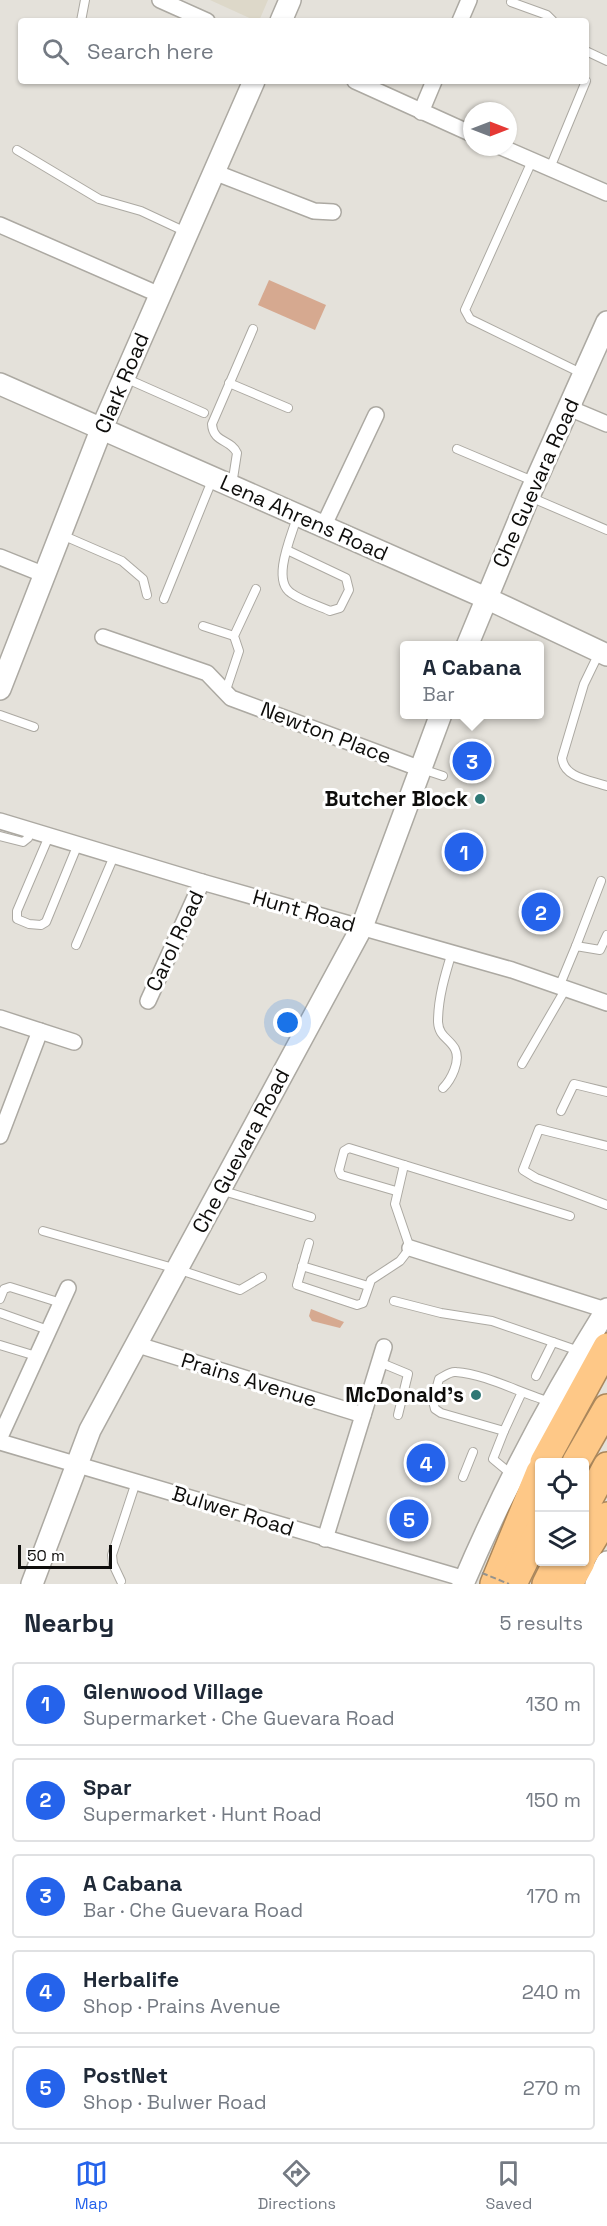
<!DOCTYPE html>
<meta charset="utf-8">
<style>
:root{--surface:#fff;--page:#f6f6f7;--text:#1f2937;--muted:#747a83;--line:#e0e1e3;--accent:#2563eb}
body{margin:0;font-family:"Space Grotesk",sans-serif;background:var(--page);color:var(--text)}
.controls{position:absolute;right:18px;bottom:18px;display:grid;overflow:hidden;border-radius:6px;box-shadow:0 2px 4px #0004}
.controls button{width:54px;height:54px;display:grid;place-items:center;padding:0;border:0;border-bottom:2px solid var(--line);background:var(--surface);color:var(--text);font:30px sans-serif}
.compass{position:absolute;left:463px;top:102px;width:54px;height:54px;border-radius:50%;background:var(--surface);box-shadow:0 2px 4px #0004;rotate:90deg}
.scale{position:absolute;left:18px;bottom:15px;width:94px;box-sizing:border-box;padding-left:6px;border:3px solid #0e0d0b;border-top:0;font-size:16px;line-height:21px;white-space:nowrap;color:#0e0d0b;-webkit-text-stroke:4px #fff;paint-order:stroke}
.you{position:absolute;left:288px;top:1023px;width:21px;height:21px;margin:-15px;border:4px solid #fff;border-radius:50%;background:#1a73e8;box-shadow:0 0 0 9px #1a73e833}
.badge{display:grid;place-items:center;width:39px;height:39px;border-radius:50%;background:var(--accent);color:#fff;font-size:20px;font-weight:700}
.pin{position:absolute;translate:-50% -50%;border:3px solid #fff;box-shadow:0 2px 6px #0006}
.popup{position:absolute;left:400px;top:641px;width:144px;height:78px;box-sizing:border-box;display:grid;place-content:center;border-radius:6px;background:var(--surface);filter:drop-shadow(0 2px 4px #0005);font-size:20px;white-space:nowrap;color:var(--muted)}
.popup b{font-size:22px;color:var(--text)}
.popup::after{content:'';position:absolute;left:50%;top:100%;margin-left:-12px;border:12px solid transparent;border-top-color:var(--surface)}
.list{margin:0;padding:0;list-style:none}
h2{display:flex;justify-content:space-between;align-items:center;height:78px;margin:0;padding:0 24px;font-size:26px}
h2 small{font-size:20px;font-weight:400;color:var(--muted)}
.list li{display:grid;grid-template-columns:39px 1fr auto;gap:18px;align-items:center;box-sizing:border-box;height:84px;margin:0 12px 12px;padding:0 12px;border:2px solid var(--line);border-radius:6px}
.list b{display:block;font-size:22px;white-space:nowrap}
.list p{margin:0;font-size:20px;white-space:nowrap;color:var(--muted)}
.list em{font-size:20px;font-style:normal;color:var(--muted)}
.icon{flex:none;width:33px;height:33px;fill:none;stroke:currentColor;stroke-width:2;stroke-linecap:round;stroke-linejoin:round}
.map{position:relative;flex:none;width:607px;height:1584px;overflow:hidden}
.search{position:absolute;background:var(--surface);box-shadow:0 2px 4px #0004;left:18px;right:18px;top:18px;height:66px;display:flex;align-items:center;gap:15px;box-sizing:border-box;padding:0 21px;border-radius:6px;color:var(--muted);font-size:22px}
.sheet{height:558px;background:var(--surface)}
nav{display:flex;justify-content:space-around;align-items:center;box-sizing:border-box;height:84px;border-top:2px solid var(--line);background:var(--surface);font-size:16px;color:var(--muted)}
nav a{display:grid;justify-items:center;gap:3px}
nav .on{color:var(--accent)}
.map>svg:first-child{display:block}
.built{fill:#ddd8c9}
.green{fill:#d6a990}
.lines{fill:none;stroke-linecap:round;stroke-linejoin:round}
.lane-casing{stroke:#aca9a2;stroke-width:10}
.street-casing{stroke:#aca9a2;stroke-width:18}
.secondary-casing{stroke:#aca9a2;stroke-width:24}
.highway-casing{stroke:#aa875c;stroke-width:30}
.lane{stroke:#fff;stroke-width:8}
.street{stroke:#fff;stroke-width:15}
.secondary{stroke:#fff;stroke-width:21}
.highway{stroke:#fec887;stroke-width:27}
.path-bridge{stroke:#95938d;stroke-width:2;stroke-dasharray:6 3;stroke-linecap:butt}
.poi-dot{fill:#2e7875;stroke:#fff;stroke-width:2}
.labels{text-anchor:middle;stroke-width:6;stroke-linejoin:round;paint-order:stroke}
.street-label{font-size:21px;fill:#0e0d0b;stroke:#fff}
.poi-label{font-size:21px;font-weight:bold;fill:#0e0d0b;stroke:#fff;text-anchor:end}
</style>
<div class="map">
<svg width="607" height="1584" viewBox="0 0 607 1584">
<rect width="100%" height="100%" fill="#e4e1da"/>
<!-- built -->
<path class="built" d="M 210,0 L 268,0 L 259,21 L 256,21 Z"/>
<!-- green -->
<g class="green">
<path d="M 269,280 L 326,305 L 315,330 L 258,305 Z"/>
<path d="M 311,1309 L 344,1322 L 340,1328 L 312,1321 L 309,1316 Z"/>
</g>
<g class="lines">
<!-- lane casing -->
<g class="lane-casing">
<g id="lane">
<path d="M 511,2 L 547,15 L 553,21"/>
<path d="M 81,21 L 85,0"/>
<path d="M 586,51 L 607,61"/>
<path d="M 17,150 L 99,199 L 141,211 L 186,232"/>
<path d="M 532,161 L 465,310 L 470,319 L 581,373"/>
<path d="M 550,168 L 586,81"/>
<path d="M 125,378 L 204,413"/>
<path d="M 229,383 L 288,408"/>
<path d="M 457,449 L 533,481"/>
<path d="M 232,485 L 237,453 C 231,439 213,443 212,424 L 253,329"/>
<path d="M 530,497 L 607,530"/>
<path d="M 62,535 L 122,561 L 143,579 L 147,595"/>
<path d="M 287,550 L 346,578 L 349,590 L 340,608 L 330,611 C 317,605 302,601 291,593 C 271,580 292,535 297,517"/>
<path d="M 164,599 L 213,478"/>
<path d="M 203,626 L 234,636"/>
<path d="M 599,653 L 584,684 L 562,758 C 564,778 590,780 607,786"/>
<path d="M 225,693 L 239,651 L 234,636 L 256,589"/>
<path d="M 0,715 L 34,727"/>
<path d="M 422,769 L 443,776"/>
<path d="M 0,836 L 23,842 L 28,838 L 31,830"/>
<path d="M 49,836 L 17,911 L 17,919 L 29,924 L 41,925 L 46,922 L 78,844"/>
<path d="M 76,945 L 114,856"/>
<path d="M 576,946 L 601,881"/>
<path d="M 559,987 L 576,946 L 600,950 L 607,935"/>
<path d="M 522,1064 L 565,990"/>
<path d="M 443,1088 C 451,1080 461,1061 455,1049 C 449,1038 439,1037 438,1022 C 438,998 445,975 452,952"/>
<path d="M 561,1111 L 574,1084 L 607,1092"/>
<path d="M 607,1146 L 539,1129 L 523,1170 L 536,1178 L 607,1205"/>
<path d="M 220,1190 L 311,1217"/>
<path d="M 396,1191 L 341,1175 L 339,1170 L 344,1151 L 349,1148 L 570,1216"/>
<path d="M 43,1231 L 177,1269 L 240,1290 L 262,1277"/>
<path d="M 309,1243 L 297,1285 L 357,1305 L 363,1303 L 371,1280 L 400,1261 L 410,1248 L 395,1204 L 404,1165"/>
<path d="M 302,1266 L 368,1286"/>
<path d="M 0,1299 L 4,1289 L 10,1287 L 61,1303"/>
<path d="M 394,1301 L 441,1313 L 492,1321 L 553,1342"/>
<path d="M 0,1313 L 48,1330"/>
<path d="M 0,1345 L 36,1356"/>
<path d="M 379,1362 L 408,1374 L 398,1415"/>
<path d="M 536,1376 L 553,1342 L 579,1351"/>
<path d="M 522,1392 L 504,1431 L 441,1413 L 435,1409 L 433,1401 L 439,1379 C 445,1376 450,1371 456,1372 C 486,1374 522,1394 551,1402"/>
<path d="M 504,1431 L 493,1459 L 511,1474"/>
<path d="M 463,1477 L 473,1452"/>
<path d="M 121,1581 L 113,1564 L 112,1555 L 136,1482"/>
</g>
</g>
<!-- street casing -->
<g class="street-casing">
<g id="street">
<path d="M 160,0 L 207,21"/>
<path d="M 460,21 L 469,0"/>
<path d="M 355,81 L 472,134"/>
<path d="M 421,112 L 434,81"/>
<path d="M 501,147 L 607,193"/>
<path d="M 214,172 L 314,211 L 333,212"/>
<path d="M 0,225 L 160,295"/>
<path d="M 569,408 L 607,424"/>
<path d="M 323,527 L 376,415"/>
<path d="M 0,557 L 45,575"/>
<path d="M 103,637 L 207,673 L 231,698 L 421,769"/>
<path d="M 0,821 L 202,882 L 512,970 L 607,1003"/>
<path d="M 148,1001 L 202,882"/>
<path d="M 0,1018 L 74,1042"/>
<path d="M 0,1136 L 40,1031"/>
<path d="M 410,1248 L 606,1310"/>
<path d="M 135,1344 L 363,1415"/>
<path d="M 0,1437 L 68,1288"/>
<path d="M 0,1442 L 465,1579"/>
<path d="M 325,1539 L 384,1347"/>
</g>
</g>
<!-- secondary casing -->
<g class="secondary-casing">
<g id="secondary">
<path d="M 281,21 L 290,0"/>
<path d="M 0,384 L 486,598 L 607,655"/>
<path d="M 467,646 L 529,496 L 607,322"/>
<path d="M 0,689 L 101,430 L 254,81"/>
<path d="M 32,1584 L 90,1430 L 362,927 L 441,714"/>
<path d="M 463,1584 C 504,1488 552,1397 607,1309"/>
<path d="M 596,1584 L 607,1562"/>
</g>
</g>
<!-- highway casing -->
<g class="highway-casing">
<g id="highway">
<path d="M 544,1462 L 607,1347"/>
<path d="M 576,1462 L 607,1408"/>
<path d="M 584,1508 L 607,1466"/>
<path d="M 584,1554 L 607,1516"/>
<path d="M 494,1584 L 540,1472"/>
<path d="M 513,1584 L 540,1529"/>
<path d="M 546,1584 L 557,1562"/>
<path d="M 569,1584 L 581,1562"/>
</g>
</g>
<!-- lane -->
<use href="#lane" class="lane"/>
<!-- street -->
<use href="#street" class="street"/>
<!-- secondary -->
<use href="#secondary" class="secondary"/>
<!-- highway -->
<use href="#highway" class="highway"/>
<!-- path-bridge -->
<path class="path-bridge" d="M 482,1573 L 509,1584"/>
</g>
<!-- markers -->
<g class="poi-dot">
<circle cx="480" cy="799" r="6"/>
<circle cx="476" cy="1395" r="6"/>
</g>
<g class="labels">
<!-- street labels -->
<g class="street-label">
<text transform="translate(122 383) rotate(-67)" y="7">Clark Road</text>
<text transform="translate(536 483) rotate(-66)" y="7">Che Guevara Road</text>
<text transform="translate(304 518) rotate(24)" y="7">Lena Ahrens Road</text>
<text transform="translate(326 733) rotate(21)" y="7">Newton Place</text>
<text transform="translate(304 911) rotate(16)" y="7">Hunt Road</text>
<text transform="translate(175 941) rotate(-65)" y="7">Carol Road</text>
<text transform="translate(241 1151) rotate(-62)" y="7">Che Guevara Road</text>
<text transform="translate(249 1380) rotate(17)" y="7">Prains Avenue</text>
<text transform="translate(233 1511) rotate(17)" y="7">Bulwer Road</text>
</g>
<!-- poi labels -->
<g class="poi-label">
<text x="468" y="806">Butcher Block</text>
<text x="464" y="1402">McDonald's</text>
</g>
</g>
</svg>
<div class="controls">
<button><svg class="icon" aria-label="locate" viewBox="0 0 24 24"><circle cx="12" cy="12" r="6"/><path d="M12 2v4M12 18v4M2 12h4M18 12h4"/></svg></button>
<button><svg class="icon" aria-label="layers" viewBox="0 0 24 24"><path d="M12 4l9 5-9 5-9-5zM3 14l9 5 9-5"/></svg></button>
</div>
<svg class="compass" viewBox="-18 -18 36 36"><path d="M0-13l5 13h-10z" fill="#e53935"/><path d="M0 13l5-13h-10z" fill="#747a83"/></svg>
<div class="scale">50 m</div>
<div class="you"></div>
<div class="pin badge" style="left:464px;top:852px">1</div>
<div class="pin badge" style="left:541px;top:912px">2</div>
<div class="pin badge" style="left:472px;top:761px">3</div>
<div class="popup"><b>A Cabana</b>Bar</div>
<div class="pin badge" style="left:426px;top:1463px">4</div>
<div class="pin badge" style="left:409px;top:1519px">5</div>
<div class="search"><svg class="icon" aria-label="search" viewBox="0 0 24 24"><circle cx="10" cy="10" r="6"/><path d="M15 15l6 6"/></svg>Search here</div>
</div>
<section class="sheet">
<h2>Nearby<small>5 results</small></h2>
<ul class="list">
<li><span class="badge">1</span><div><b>Glenwood Village</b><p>Supermarket · Che Guevara Road</p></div><em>130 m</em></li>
<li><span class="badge">2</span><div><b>Spar</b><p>Supermarket · Hunt Road</p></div><em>150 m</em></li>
<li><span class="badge">3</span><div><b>A Cabana</b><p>Bar · Che Guevara Road</p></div><em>170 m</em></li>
<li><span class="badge">4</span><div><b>Herbalife</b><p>Shop · Prains Avenue</p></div><em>240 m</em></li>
<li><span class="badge">5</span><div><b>PostNet</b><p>Shop · Bulwer Road</p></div><em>270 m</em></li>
</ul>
</section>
<nav>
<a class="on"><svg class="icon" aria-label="map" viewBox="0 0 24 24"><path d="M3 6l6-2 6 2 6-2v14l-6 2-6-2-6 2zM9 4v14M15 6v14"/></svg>Map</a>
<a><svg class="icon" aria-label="directions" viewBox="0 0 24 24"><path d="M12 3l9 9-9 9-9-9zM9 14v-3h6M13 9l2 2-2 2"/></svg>Directions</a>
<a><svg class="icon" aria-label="saved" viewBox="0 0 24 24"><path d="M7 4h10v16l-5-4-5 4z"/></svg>Saved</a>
</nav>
